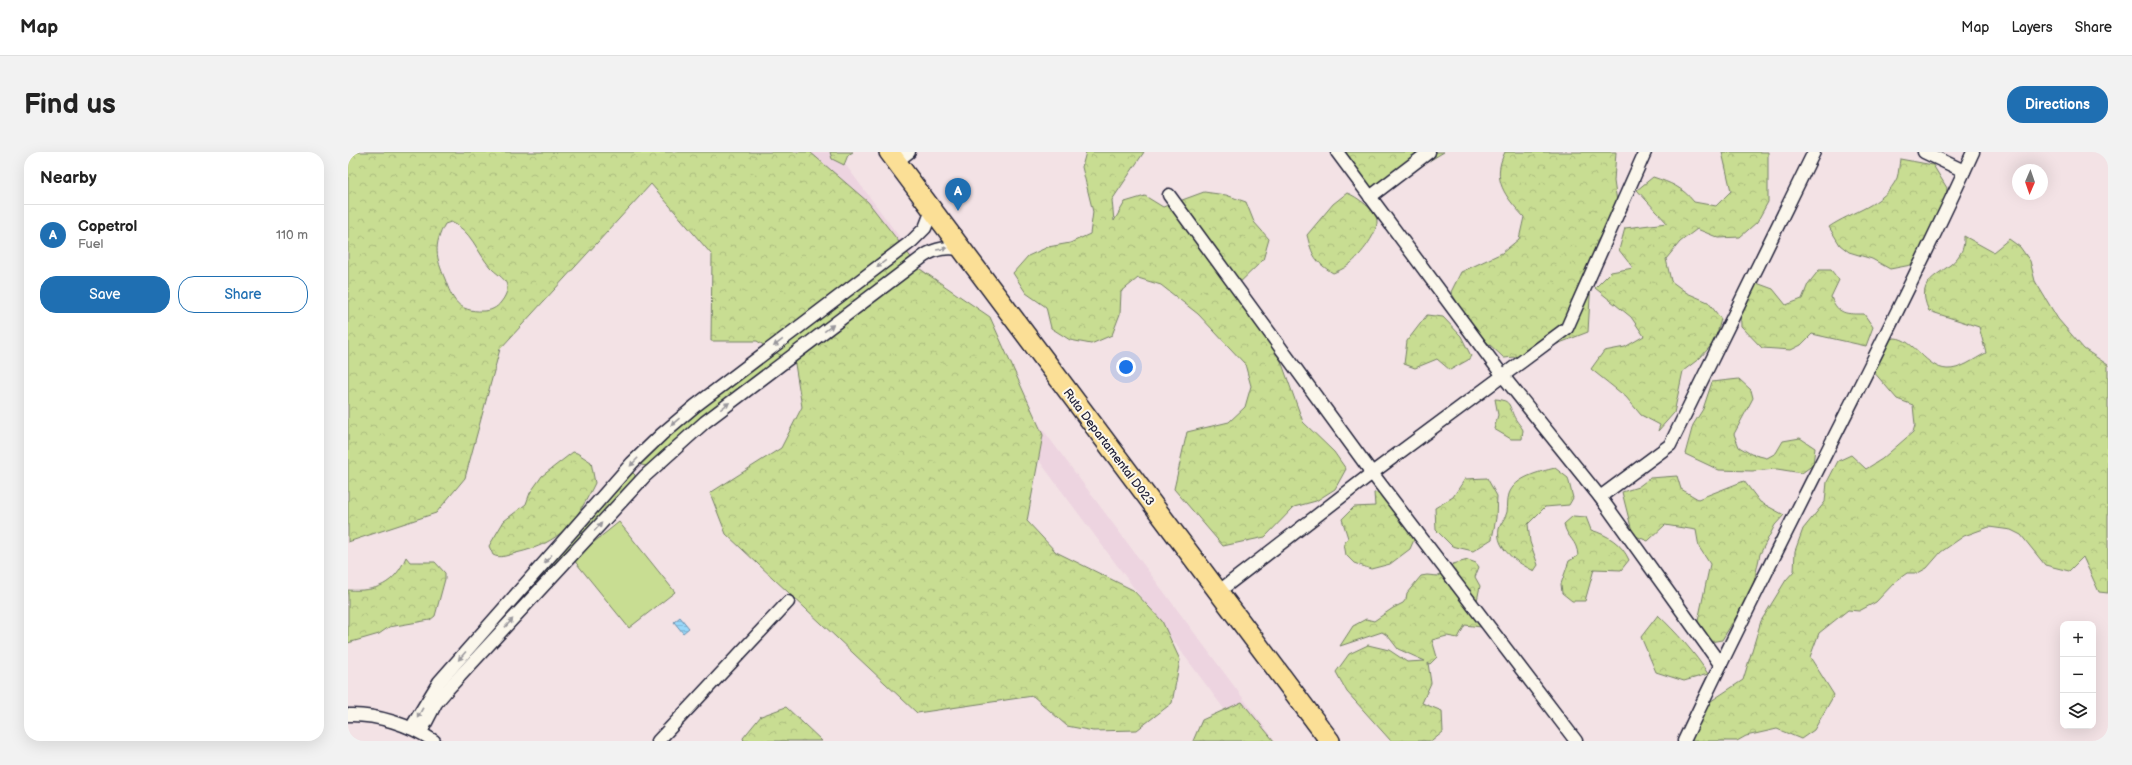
<!DOCTYPE html>
<meta charset="utf-8">
<style>
:root{--surface:#fff;--page:#f2f2f2;--text:#222;--muted:#767676;--line:#e0e0e0;--accent:#1f6fb2}
body{margin:0;font-family:"Balsamiq Sans",sans-serif;background:var(--page);color:var(--text)}
.controls{position:absolute;right:12px;bottom:12px;display:grid;overflow:hidden;border-radius:8px;box-shadow:0 4px 16px #0002}
.controls button{width:36px;height:36px;display:grid;place-items:center;padding:0;border:0;border-bottom:1px solid var(--line);background:var(--surface);color:var(--text);font:20px sans-serif}
.compass{position:absolute;left:1664px;top:12px;width:36px;height:36px;border-radius:50%;background:var(--surface);box-shadow:0 4px 16px #0002;rotate:182deg}
.you{position:absolute;left:778px;top:215px;width:14px;height:14px;margin:-10px;border:3px solid #fff;border-radius:50%;background:#1a73e8;box-shadow:0 0 0 6px #1a73e833}
.badge{display:grid;place-items:center;width:26px;height:26px;border-radius:50%;background:var(--accent);color:#fff;font-size:13px;font-weight:700}
.pin{position:absolute;translate:-50% -33px;filter:drop-shadow(0 1px 2px #0008)}
.pin::after{content:'';position:absolute;top:21px;width:14px;height:12px;background:inherit;clip-path:polygon(0 0,100% 0,50% 100%)}
.list{margin:0;padding:0;list-style:none}
h2{display:flex;justify-content:space-between;align-items:center;height:52px;margin:0;padding:0 16px;font-size:17px}
h2 small{font-size:13px;font-weight:400;color:var(--muted)}
.list li{display:grid;grid-template-columns:26px 1fr auto;gap:12px;align-items:center;box-sizing:border-box;height:60px;padding:0 16px;border-top:1px solid var(--line)}
.list b{display:block;font-size:15px;white-space:nowrap}
.list p{margin:0;font-size:13px;white-space:nowrap;color:var(--muted)}
.list em{font-size:13px;font-style:normal;color:var(--muted)}
.actions{display:flex;gap:8px;padding:12px 16px}
.actions a{flex:1;padding:9px 0;border:1px solid var(--accent);border-radius:16px;text-align:center;font-size:14px;color:var(--accent)}
.actions .main{background:var(--accent);color:#fff}
.icon{flex:none;width:22px;height:22px;fill:none;stroke:currentColor;stroke-width:2;stroke-linecap:round;stroke-linejoin:round}
.map{position:relative;flex:none;width:1760px;height:589px;overflow:hidden;border-radius:16px}
header{display:flex;align-items:center;gap:24px;box-sizing:border-box;height:56px;padding:0 20px;background:var(--surface);border-bottom:1px solid var(--line)}
header strong{font-size:19px}
nav{display:flex;gap:22px;margin-inline-start:auto;font-size:14px}
.intro{display:flex;align-items:center;justify-content:space-between;box-sizing:border-box;height:96px;padding:0 24px}
h1{margin:0;font-size:28px}
.button{padding:10px 18px;border-radius:16px;background:var(--accent);color:#fff;font-size:14px;font-weight:700}
main{display:flex;gap:24px;padding:0 24px}
aside{flex:1;background:var(--surface);border-radius:16px;box-shadow:0 4px 16px #0002}
.map>svg:first-child{display:block}
.built{fill:#edd4e0}
.grass{fill:url(#grass-tufts);stroke:#758066}
.forest{fill:url(#forest-crowns);stroke:#758066;fill-rule:evenodd}
.pitch{fill:#c8dd92;stroke:#758066}
.water{fill:url(#water-rules);stroke:#698fae}
.lines{fill:none;stroke-linecap:round;stroke-linejoin:round}
.street-casing{stroke:#22223b;stroke-width:15}
.primary-casing{stroke:#22223b;stroke-width:22}
.street{stroke:#fbf7ec;stroke-width:12}
.primary{stroke:#fbdf96;stroke-width:19}
.oneway{fill:#99979c}
.labels{text-anchor:middle;stroke-width:4;stroke-linejoin:round;paint-order:stroke}
.street-label{font-size:12px;fill:#22223b;stroke:#fbf7ec}
</style>
<header>
<strong>Map</strong>
<nav><a>Map</a><a>Layers</a><a>Share</a></nav>
</header>
<div class="intro"><h1>Find us</h1><a class="button">Directions</a></div>
<main>
<aside>
<h2>Nearby<small></small></h2>
<ul class="list">
<li><span class="badge">A</span><div><b>Copetrol</b><p>Fuel</p></div><em>110 m</em></li>
</ul>
<div class="actions"><a class="main">Save</a><a>Share</a></div>
</aside>
<div class="map">
<svg width="1760" height="589" viewBox="0 0 1760 589">
<defs>
<pattern id="grass-tufts" width="24" height="20" patternUnits="userSpaceOnUse"><rect width="24" height="20" fill="#c8dd92"/><path d="M3 7l-1-3M5 7V3M7 7l1-3M15 17l-1-3M17 17v-4M19 17l1-3" fill="none" stroke="#acbd7f"/></pattern>
<pattern id="forest-crowns" width="20" height="18" patternUnits="userSpaceOnUse"><rect width="20" height="18" fill="#c8dd92"/><path d="M2 6a3 3 0 1 1 6 0M12 15a3 3 0 1 1 6 0" fill="none" stroke="#acbd7f"/></pattern>
<pattern id="water-rules" width="6" height="5" patternUnits="userSpaceOnUse"><rect width="6" height="5" fill="#98d8fa"/><path d="M0 2.5h6" fill="none" stroke="#83b9d7"/></pattern>
</defs>
<rect width="100%" height="100%" fill="#f3e2e5"/>
<filter id="ink" filterUnits="userSpaceOnUse"><feTurbulence type="fractalNoise" baseFrequency=".025" numOctaves="2"/><feDisplacementMap in="SourceGraphic" scale="8" xChannelSelector="R" yChannelSelector="G"/><feConvolveMatrix kernelMatrix="1 2 1 2 8 2 1 2 1" color-interpolation-filters="sRGB"/></filter>
<g filter="url(#ink)">
<!-- built -->
<path class="built" d="M 461,0 L 488,0 L 927,589 L 900,589 Z"/>
<!-- grass -->
<g class="grass">
<path d="M 432,195 L 438,202 L 299,314 L 293,313 L 293,308 L 349,258 Z"/>
<path d="M 284,320 L 287,323 L 287,327 L 166,457 L 164,456 Z"/>
</g>
<!-- forest -->
<g class="forest">
<path d="M 0,0 L 462,0 L 520,50 L 572,117 L 642,165 L 695,283 L 679,369 L 708,400 L 785,438 L 814,469 L 832,508 L 824,551 L 789,578 L 745,579 L 719,574 L 685,544 L 569,561 L 378,382 L 362,341 L 433,296 L 454,255 L 447,212 L 409,189 L 363,189 L 364,103 L 303,32 L 152,197 L 117,326 L 88,361 L 0,390 ZM 103,70 C 123,78 129,100 142,115 C 147,121 156,125 159,133 C 160,139 157,145 153,150 C 149,156 142,159 135,159 C 110,160 104,147 97,127 C 88,106 85,93 97,72 Z"/>
<path d="M 482,0 L 505,0 L 500,3 L 496,13 L 484,7 Z"/>
<path d="M 738,0 L 796,0 L 764,48 L 766,69 L 777,50 L 797,44 L 815,55 L 856,40 L 878,43 L 898,50 L 906,70 L 921,87 L 915,108 L 883,139 L 898,154 L 933,209 L 955,270 L 986,300 L 998,317 L 987,337 L 968,349 L 946,355 L 917,385 L 875,394 L 826,337 L 839,280 L 881,270 L 897,255 L 903,234 L 897,212 L 850,162 L 813,133 L 790,126 L 773,140 L 772,162 L 764,183 L 743,192 L 722,188 L 703,176 L 698,155 L 678,141 L 665,121 L 680,104 L 700,95 L 722,91 L 742,82 L 745,60 L 734,15 Z"/>
<path d="M 987,0 L 1096,0 L 1076,12 L 1068,13 L 1032,41 L 1010,35 Z"/>
<path d="M 1157,0 L 1268,0 L 1266,29 L 1269,50 L 1262,71 L 1249,89 L 1244,111 L 1240,180 L 1178,204 L 1156,206 L 1124,176 L 1103,140 L 1113,120 L 1154,101 L 1171,87 L 1176,65 C 1157,44 1143,28 1157,0 Z"/>
<path d="M 1374,0 L 1420,0 L 1420,50 L 1409,70 L 1392,85 L 1371,86 L 1349,77 L 1332,90 L 1318,107 L 1323,129 L 1339,141 L 1360,150 L 1373,167 L 1367,189 L 1352,206 L 1335,219 L 1326,261 L 1310,279 L 1312,273 L 1293,263 L 1278,245 L 1243,217 L 1256,199 L 1277,195 L 1296,184 L 1283,165 L 1247,136 L 1263,120 L 1285,116 L 1271,98 L 1277,76 L 1319,71 L 1289,38 L 1305,25 C 1323,31 1334,35 1346,50 L 1368,54 L 1383,39 Z"/>
<path d="M 1552,7 L 1585,13 L 1599,36 L 1595,68 L 1563,113 L 1542,117 L 1524,107 L 1501,100 L 1492,93 L 1481,75 C 1504,59 1536,54 1549,26 C 1551,20 1551,13 1552,7 Z"/>
<path d="M 999,41 C 1008,44 1029,59 1029,69 C 1030,82 1009,108 999,114 C 995,117 990,119 985,121 C 967,110 964,103 959,83 L 985,52 Z"/>
<path d="M 1616,84 L 1645,100 L 1661,87 L 1672,95 L 1682,109 L 1687,129 L 1710,167 L 1736,197 L 1760,213 L 1760,441 L 1751,440 L 1735,405 L 1721,419 L 1697,413 L 1673,383 L 1663,378 L 1641,375 L 1616,384 L 1593,400 L 1579,416 L 1570,421 L 1559,421 L 1548,429 L 1528,450 L 1511,459 L 1500,458 L 1471,481 L 1462,505 L 1486,543 L 1466,578 L 1453,587 L 1429,577 L 1398,584 L 1389,589 L 1337,589 L 1357,553 L 1395,528 L 1413,469 L 1438,428 L 1446,419 L 1447,399 L 1455,377 L 1477,350 L 1479,330 L 1490,309 L 1503,303 L 1518,317 L 1534,307 L 1565,280 L 1567,273 L 1565,253 L 1549,247 L 1519,212 C 1520,201 1521,194 1532,191 C 1536,189 1543,186 1547,186 C 1566,187 1578,216 1599,217 C 1612,218 1626,207 1638,201 L 1631,175 L 1581,159 C 1564,123 1599,124 1612,102 C 1616,96 1616,90 1616,84 Z"/>
<path d="M 1471,118 L 1483,118 L 1491,128 L 1483,145 C 1490,163 1499,162 1516,162 L 1525,175 L 1518,194 L 1464,182 L 1453,193 L 1443,198 L 1414,196 L 1393,174 L 1392,146 L 1406,130 L 1425,137 L 1438,153 L 1454,147 L 1460,132 Z"/>
<path d="M 1079,163 L 1095,165 L 1113,184 L 1123,204 L 1120,208 L 1102,218 L 1089,207 L 1067,216 L 1056,212 L 1059,189 Z"/>
<path d="M 1391,227 L 1403,238 L 1405,246 L 1386,282 L 1391,295 L 1403,302 L 1419,306 L 1428,301 L 1435,289 L 1452,286 L 1467,296 L 1465,313 L 1454,321 L 1429,317 L 1404,319 L 1371,318 L 1337,302 L 1345,273 L 1355,257 L 1364,230 Z"/>
<path d="M 1147,247 C 1165,248 1160,255 1168,268 C 1170,271 1173,274 1175,278 L 1174,287 L 1163,287 L 1146,277 L 1150,263 Z"/>
<path d="M 225,300 L 229,301 L 243,310 L 247,331 C 228,370 213,391 168,401 C 160,403 152,407 145,403 L 141,394 L 156,369 L 178,352 L 182,341 L 194,324 Z"/>
<path d="M 1207,316 L 1220,326 L 1225,346 L 1221,353 L 1197,355 L 1180,372 L 1182,390 L 1190,413 L 1186,419 C 1170,411 1147,397 1151,377 C 1152,371 1158,366 1159,360 C 1160,354 1159,348 1161,342 C 1167,325 1191,320 1207,316 Z"/>
<path d="M 1329,324 L 1333,337 L 1350,347 L 1396,329 L 1412,350 L 1436,363 L 1427,373 L 1412,402 L 1404,439 L 1374,488 L 1356,491 L 1350,469 L 1362,412 L 1351,395 L 1348,378 L 1317,373 L 1300,389 L 1285,383 L 1274,340 L 1290,335 L 1302,326 Z"/>
<path d="M 1139,326 L 1149,344 L 1148,366 L 1144,387 L 1125,399 L 1104,394 L 1088,378 L 1087,356 L 1105,345 L 1117,327 Z"/>
<path d="M 1030,340 L 1052,360 L 1055,374 L 1068,383 L 1062,397 L 1042,412 L 1023,417 L 1006,411 L 998,403 L 996,392 L 1000,386 L 994,367 L 1006,355 L 1027,354 L 1026,341 Z"/>
<path d="M 1225,364 L 1238,365 L 1243,378 C 1260,383 1274,392 1281,408 L 1273,418 L 1246,417 L 1237,449 L 1224,449 L 1214,441 L 1213,432 L 1221,409 L 1230,404 C 1229,387 1219,387 1216,372 Z"/>
<path d="M 58,405 L 62,410 L 87,410 L 97,421 L 97,427 L 87,464 L 82,468 L 41,475 L 31,482 L 0,491 L 0,438 C 28,440 47,432 58,405 Z"/>
<path d="M 1120,408 L 1128,411 L 1131,415 L 1127,425 L 1132,434 L 1129,449 L 1140,463 L 1138,471 L 1133,475 L 1117,473 L 1110,486 L 1099,484 L 1084,488 L 1089,505 L 1082,512 L 1080,511 L 1083,531 L 1074,551 L 1094,559 L 1095,580 L 1084,589 L 1043,589 L 999,540 L 988,520 L 1001,502 L 1020,493 L 1041,498 L 1059,510 L 1077,509 L 1050,497 L 1040,484 L 1034,480 L 992,494 L 1005,474 L 1018,467 L 1026,469 L 1045,456 L 1055,451 L 1058,447 L 1059,441 L 1073,424 L 1079,423 L 1090,424 L 1105,412 Z"/>
<path d="M 1310,463 C 1327,479 1348,502 1360,522 L 1336,529 L 1308,520 L 1293,485 Z"/>
<path d="M 894,550 L 926,589 L 845,589 L 854,568 Z"/>
<path d="M 438,555 L 474,589 L 396,589 L 395,586 L 413,564 Z"/>
</g>
<!-- pitch -->
<path class="pitch" d="M 271,370 L 327,440 L 281,476 L 225,407 Z"/>
<!-- water -->
<path class="water" d="M 332,465 L 341,476 L 335,481 L 326,470 Z"/>
<g class="lines">
<!-- street casing -->
<g class="street-casing">
<g id="street">
<path d="M 989,0 L 1155,224 L 1252,345 L 1372,512"/>
<path d="M 1576,0 L 1616,19"/>
<path d="M 548,10 L 561,0"/>
<path d="M 821,43 L 1024,321 L 1228,589"/>
<path d="M 1022,45 L 1081,0"/>
<path d="M 1252,345 L 1322,293 L 1466,0"/>
<path d="M 870,440 L 1024,321 L 1219,176 L 1297,0"/>
<path d="M 0,563 C 29,562 62,573 86,589"/>
<path d="M 63,576 L 91,530 L 284,311 L 314,282 L 347,254 L 564,89 L 577,76 L 584,58"/>
<path d="M 73,580 L 88,551 L 99,538 L 297,324 L 357,270 L 576,104 C 588,96 599,95 614,97"/>
<path d="M 310,589 L 440,450"/>
<path d="M 1336,589 C 1429,391 1534,199 1625,0"/>
</g>
</g>
<!-- primary casing -->
<g class="primary-casing">
<path id="primary" d="M 541,0 L 982,589"/>
</g>
<!-- street -->
<use href="#street" class="street"/>
<!-- primary -->
<use href="#primary" class="primary"/>
</g>
<!-- one-way arrows -->
<defs><path id="oneway-solid" d="M-6-.8H1V-3.2L6.5 0L1 3.2V.8H-6Z"/></defs>
<g class="oneway">
<use href="#oneway-solid" transform="translate(594 97) rotate(-9)"/>
<use href="#oneway-solid" transform="translate(533 112) rotate(143)"/>
<use href="#oneway-solid" transform="translate(481 176) rotate(-37)"/>
<use href="#oneway-solid" transform="translate(430 191) rotate(143)"/>
<use href="#oneway-solid" transform="translate(377 254) rotate(-37)"/>
<use href="#oneway-solid" transform="translate(327 270) rotate(139)"/>
<use href="#oneway-solid" transform="translate(286 310) rotate(134)"/>
<use href="#oneway-solid" transform="translate(250 375) rotate(-47)"/>
<use href="#oneway-solid" transform="translate(200 407) rotate(131)"/>
<use href="#oneway-solid" transform="translate(161 471) rotate(-47)"/>
<use href="#oneway-solid" transform="translate(114 504) rotate(131)"/>
<use href="#oneway-solid" transform="translate(72 561) rotate(119)"/>
</g>
</g>
<g class="labels">
<!-- street labels -->
<g class="street-label">
<text transform="translate(761 295) rotate(53)" y="4">Ruta Departamental D023</text>
</g>
</g>
</svg>
<div class="controls">
<button>+</button>
<button>−</button>
<button><svg class="icon" aria-label="layers" viewBox="0 0 24 24"><path d="M12 4l9 5-9 5-9-5zM3 14l9 5 9-5"/></svg></button>
</div>
<svg class="compass" viewBox="-18 -18 36 36"><path d="M0-13l5 13h-10z" fill="#e53935"/><path d="M0 13l5-13h-10z" fill="#767676"/></svg>
<div class="you"></div>
<div class="pin badge" style="left:610px;top:59px">A</div>
</div>
</main>
